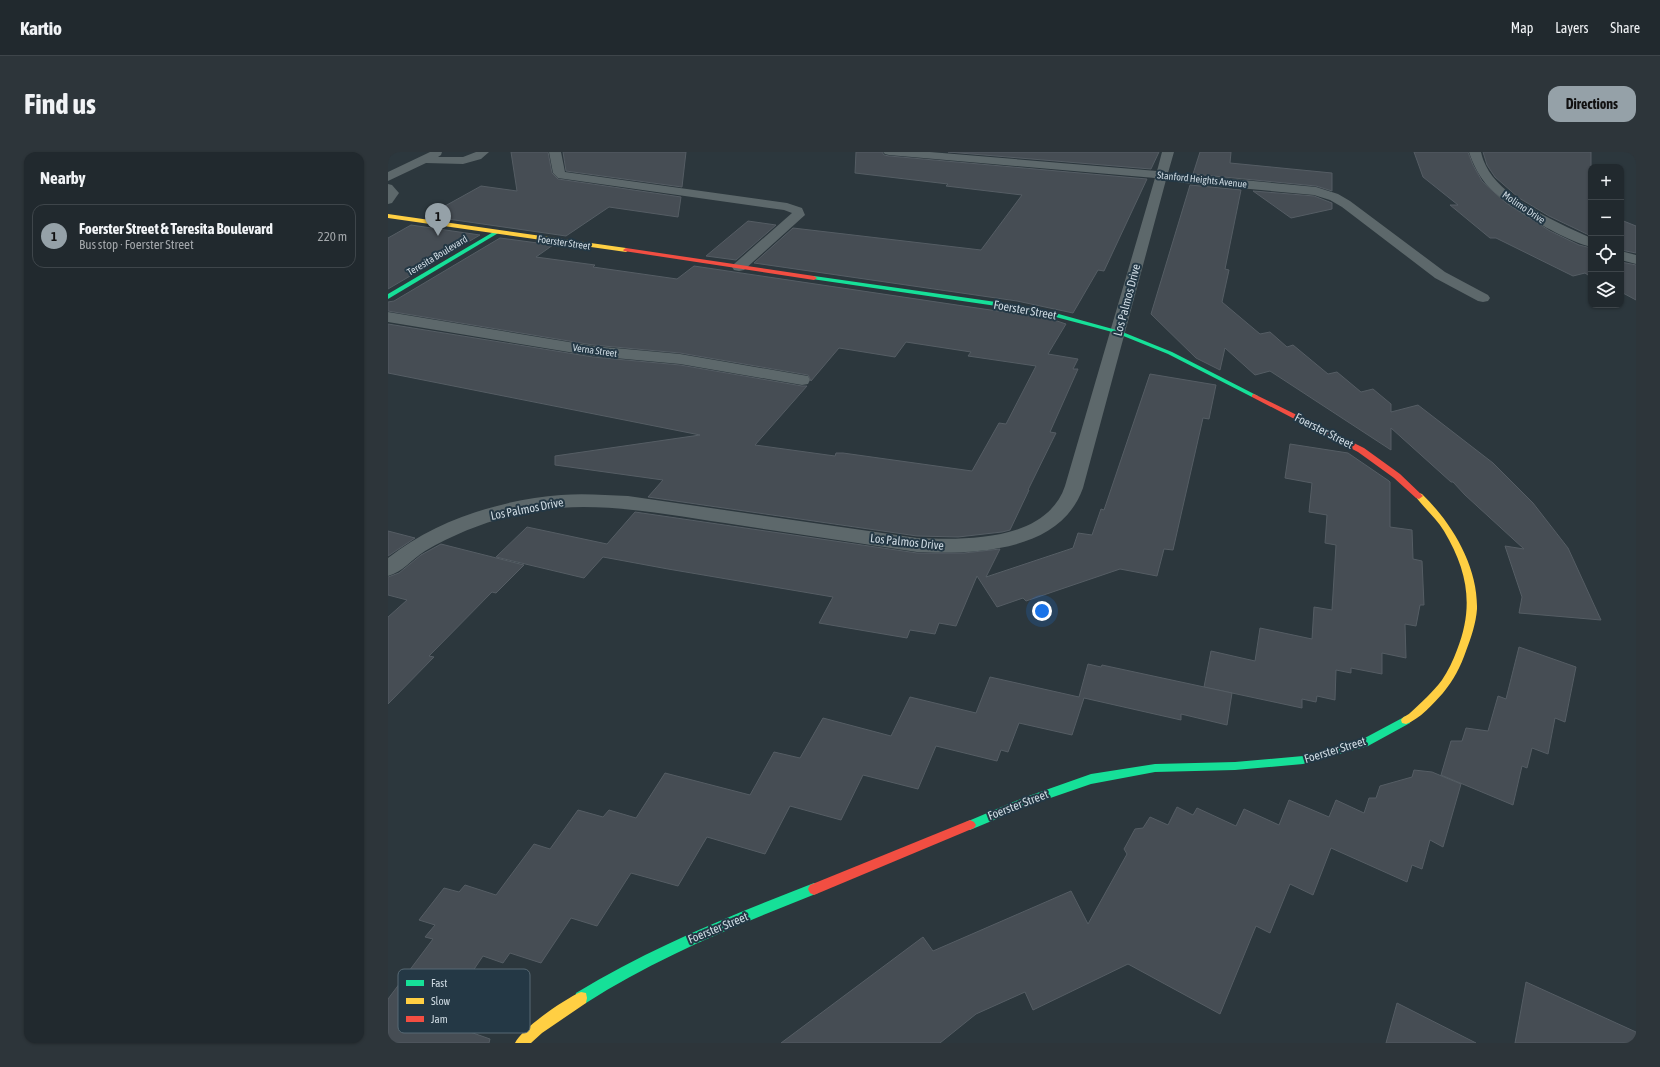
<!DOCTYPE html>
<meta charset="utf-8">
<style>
:root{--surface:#21292e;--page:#2d353a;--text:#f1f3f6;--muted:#a2a6aa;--line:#3e454a;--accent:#95a1a8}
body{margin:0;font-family:"Asap Condensed",sans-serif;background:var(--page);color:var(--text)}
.controls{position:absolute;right:12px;top:12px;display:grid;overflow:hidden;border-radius:8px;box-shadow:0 1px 3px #0004}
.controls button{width:36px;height:36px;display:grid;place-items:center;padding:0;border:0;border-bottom:1px solid var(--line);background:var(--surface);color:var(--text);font:20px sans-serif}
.you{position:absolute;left:654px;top:459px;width:14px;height:14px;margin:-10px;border:3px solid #fff;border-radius:50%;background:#1a73e8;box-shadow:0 0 0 6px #1a73e833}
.badge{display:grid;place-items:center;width:26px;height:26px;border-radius:50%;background:var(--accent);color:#111;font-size:13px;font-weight:700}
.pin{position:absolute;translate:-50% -33px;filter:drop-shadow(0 1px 2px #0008)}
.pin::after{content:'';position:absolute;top:21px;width:14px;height:12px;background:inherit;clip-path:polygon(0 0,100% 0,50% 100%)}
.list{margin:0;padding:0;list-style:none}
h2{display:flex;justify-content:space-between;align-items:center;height:52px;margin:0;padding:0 16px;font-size:17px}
h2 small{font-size:13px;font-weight:400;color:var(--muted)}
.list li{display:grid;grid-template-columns:26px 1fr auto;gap:12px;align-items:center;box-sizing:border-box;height:64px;margin:0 8px 8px;padding:0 8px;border:1px solid var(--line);border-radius:12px}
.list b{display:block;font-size:15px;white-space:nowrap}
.list p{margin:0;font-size:13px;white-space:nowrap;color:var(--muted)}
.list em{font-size:13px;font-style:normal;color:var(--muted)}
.icon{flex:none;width:22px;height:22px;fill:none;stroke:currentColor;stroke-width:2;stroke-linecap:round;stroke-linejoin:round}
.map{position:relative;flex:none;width:1248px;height:891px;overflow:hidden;border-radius:12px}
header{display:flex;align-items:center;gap:24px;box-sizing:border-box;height:56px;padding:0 20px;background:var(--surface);border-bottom:1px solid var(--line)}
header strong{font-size:19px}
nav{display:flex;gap:22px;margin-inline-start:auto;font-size:14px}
.intro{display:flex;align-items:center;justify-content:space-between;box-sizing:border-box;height:96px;padding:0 24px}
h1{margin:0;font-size:28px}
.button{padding:10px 18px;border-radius:12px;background:var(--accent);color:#111;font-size:14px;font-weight:700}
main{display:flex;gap:24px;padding:0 24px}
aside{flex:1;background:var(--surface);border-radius:12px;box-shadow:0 1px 3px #0004}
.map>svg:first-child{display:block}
.building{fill:#464d54;stroke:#555d64}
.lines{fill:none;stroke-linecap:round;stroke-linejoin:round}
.street{fill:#5d686b;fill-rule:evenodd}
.fast{fill:#16e098;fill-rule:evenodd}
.slow{fill:#ffcf43;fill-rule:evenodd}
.jam{fill:#f24e42;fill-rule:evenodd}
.labels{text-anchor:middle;stroke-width:4;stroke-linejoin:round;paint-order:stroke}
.far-street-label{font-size:10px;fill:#cedae2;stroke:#243845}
.street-label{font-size:12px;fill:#cedae2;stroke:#243845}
.key{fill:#243845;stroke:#576974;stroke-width:1}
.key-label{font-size:11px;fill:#cedae2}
</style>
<header>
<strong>Kartio</strong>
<nav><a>Map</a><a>Layers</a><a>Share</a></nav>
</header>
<div class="intro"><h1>Find us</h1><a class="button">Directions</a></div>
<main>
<aside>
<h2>Nearby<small></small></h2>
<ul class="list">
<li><span class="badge">1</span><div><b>Foerster Street &amp; Teresita Boulevard</b><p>Bus stop · Foerster Street</p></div><em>220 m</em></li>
</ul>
</aside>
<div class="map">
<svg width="1248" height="891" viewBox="0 0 1248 891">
<rect width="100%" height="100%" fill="#2c373d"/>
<!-- building -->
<g class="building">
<path d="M 123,0 L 160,0 L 164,21 L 170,27 L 293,45 L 290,65 L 221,55 L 178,84 L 39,64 L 93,34 L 129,39 Z"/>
<path d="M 175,0 L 298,0 L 294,35 L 178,19 Z"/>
<path d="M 468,0 L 494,0 L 496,3 L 501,4 L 759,27 L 716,119 L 710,118 L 685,161 L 629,149 L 366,111 L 405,76 L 593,98 L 634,43 L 558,34 L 560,32 L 467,21 Z"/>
<path d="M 560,0 L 771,0 L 763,17 Z"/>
<path d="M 812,0 L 843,0 L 842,11 L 944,21 L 944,39 L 928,34 L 805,22 Z"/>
<path d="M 1026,0 L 1080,0 L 1085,13 L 1094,29 L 1118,51 L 1162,79 L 1191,93 L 1203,96 L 1203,125 L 1197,121 L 1185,124 L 1108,86 L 1102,86 L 1062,53 L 1070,53 L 1035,25 Z"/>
<path d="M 1095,0 L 1203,0 L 1203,84 L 1161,64 L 1131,46 L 1107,25 L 1099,13 Z"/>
<path d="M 802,33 L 853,38 L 837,117 L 841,118 L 834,150 L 872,182 L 882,180 L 899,195 L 905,193 L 940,222 L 949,220 L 973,240 L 985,237 L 1003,252 L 1003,260 L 1030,253 L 1105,311 L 1145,351 L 1180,396 L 1213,468 L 1131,461 L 1134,445 L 1117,394 L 1136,397 L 1077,343 L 1065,330 L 1063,330 L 1003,276 L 1003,298 L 882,219 L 867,223 L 837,196 L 832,218 L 808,206 L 763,162 Z"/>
<path d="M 865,39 L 926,44 L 944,51 L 944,57 L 903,66 Z"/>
<path d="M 1233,68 L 1248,74 L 1248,101 L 1233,98 Z"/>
<path d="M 360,69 L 388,73 L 348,108 L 318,104 Z"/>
<path d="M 23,73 L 92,83 L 0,137 L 0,86 Z"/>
<path d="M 112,86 L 165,93 L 148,105 L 207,113 L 205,115 L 289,127 L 306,114 L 663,167 L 678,172 L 660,202 L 690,207 L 685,217 L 690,217 L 662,280 L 668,281 L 640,338 L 641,338 L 622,378 L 614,380 L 570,385 L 529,384 L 260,345 L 275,328 L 167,313 L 167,304 L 312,283 L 0,221 L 0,172 L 205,205 L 292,213 L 414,234 L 419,234 L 367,293 L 447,304 L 448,301 L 455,301 L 584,319 L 611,271 L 618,272 L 648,214 L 580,204 L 583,200 L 518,190 L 507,205 L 451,196 L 423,229 L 420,223 L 292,201 L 205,193 L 0,159 L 0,150 L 6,149 Z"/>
<path d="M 1233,110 L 1248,113 L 1248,148 L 1233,140 Z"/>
<path d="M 762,222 L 828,233 L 821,267 L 815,266 L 785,398 L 776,397 L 769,424 L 732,417 L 638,449 L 635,446 L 609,455 L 589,424 L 568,474 L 551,471 L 547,482 L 522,478 L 519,486 L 431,471 L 445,445 L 280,417 L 215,405 L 196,426 L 108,405 L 139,375 L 219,392 L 247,360 L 529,401 L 576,401 L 612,397 L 598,425 L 685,396 L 690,381 L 704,383 L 713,357 L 716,358 Z"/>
<path d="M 902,292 L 960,301 L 1001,329 L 1002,330 L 1002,375 L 1024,378 L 1025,407 L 1034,409 L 1036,453 L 1032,453 L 1028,474 L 1017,472 L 1018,506 L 994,501 L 994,522 L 963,516 L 963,521 L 948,518 L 947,548 L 929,544 L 928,550 L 914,547 L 914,556 L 816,535 L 823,499 L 867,509 L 872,476 L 924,487 L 926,455 L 944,458 L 948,393 L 937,391 L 939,363 L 921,360 L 924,331 L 897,326 Z"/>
<path d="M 0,379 L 27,386 L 0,404 Z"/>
<path d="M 53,392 L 136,413 L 108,441 L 104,440 L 41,504 L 46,505 L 0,552 L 0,465 L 19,448 L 0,443 L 0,425 L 11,421 L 33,403 Z"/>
<path d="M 1131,495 L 1188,515 L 1177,570 L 1167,566 L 1160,602 L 1144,596 L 1139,616 L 1134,614 L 1125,653 L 1053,623 L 1063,589 L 1074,589 L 1078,576 L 1100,579 L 1110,544 L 1118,547 Z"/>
<path d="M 700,512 L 713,515 L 714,513 L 844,541 L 839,573 L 793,562 L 793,568 L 696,546 L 684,583 L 631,571 L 620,600 L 613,598 L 609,609 L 548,594 L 530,637 L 475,623 L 453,668 L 402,654 L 377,702 L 319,685 L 290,734 L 243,721 L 209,774 L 183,766 L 153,811 L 122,801 L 115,811 L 95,804 L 51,869 L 102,887 L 101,891 L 0,891 L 0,847 L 45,787 L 37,785 L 47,773 L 31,768 L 56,736 L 71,740 L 77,733 L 108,743 L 146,692 L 162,697 L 190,658 L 215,665 L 221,658 L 248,666 L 277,621 L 362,643 L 386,600 L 412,606 L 435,566 L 503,584 L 522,545 L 588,561 L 602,525 L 691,545 Z"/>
<path d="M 1026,618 L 1044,620 L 1073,632 L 1055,695 L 1042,688 L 1034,717 L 1024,713 L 1019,730 L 943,696 L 925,743 L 902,732 L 882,781 L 868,774 L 832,862 L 740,812 L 645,858 L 637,840 L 588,862 L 552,891 L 393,891 L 535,785 L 545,799 L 683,739 L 700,772 L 739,702 L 736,697 L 747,677 L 755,676 L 762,665 L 780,673 L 789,655 L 805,663 L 809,656 L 848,674 L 856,657 L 891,673 L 901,648 L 941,665 L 948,648 L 976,661 L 981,646 L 988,646 L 992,634 L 1024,625 Z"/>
<path d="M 1138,830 L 1248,880 L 1248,891 L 1127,891 Z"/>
<path d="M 1009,851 L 1088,891 L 998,891 Z"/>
</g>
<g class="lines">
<!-- street -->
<g class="street">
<path d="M 42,0 L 54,0 L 53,3 L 50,5 L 75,5 L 88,0 L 101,0 L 93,7 L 75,12 L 38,11 L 0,29 L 0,20 Z"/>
<path d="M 161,0 L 173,0 L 177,20 L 399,51 L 414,56 L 417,63 L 356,118 L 351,119 L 346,118 L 344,115 L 346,112 L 404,61 L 396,58 L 170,26 L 165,21 Z"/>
<path d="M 495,0 L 542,0 L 769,19 L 774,0 L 786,0 L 780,21 L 928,35 L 950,42 L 962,49 L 1057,120 L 1100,143 L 1102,146 L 1100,149 L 1095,150 L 1090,149 L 1047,126 L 954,55 L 942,48 L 926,43 L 796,31 L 778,28 L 695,336 C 672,401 586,402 529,400 C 465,390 401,381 337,371 C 268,361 199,346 130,362 C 97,370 66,382 37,399 C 24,407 15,420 0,424 L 0,406 C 48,368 112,348 173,343 C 195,341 218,343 240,344 L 529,386 C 577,388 658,390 677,334 L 767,26 L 501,3 L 497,2 Z"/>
<path d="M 1081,0 L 1093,0 C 1094,5 1096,10 1098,14 C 1113,46 1172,72 1203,86 L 1203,95 C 1175,88 1117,54 1098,32 C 1090,22 1085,12 1081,0 Z"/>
<path d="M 0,32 L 4,33 L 11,41 L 4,51 L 0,52 Z"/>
<path d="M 1233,99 L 1248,103 L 1248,112 L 1233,108 Z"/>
<path d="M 0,160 L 205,194 L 292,202 L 414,223 L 420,224 L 422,228 L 420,232 L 414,233 L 292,212 L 205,204 L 0,170 Z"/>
</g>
<!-- fast -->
<g class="fast">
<path d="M 107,79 L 112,80 L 0,147 L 0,142 Z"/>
<path d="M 426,124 L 629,153 L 667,161 L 732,179 L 784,200 L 870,244 L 868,245 L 864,245 L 780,202 L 728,181 L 664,164 L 629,157 L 424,127 L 423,126 Z"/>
<path d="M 1018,564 L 1022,565 L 1023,568 L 1022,571 L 980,594 L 915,612 L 847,618 L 767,620 L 703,632 L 642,653 L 582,678 L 578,676 L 576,673 L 578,670 L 635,646 L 703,622 L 767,612 L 847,610 L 915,604 L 973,588 Z"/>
<path d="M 426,731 L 430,733 L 432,737 L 430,741 C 350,773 271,804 198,851 L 193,852 L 188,851 L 187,846 L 188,841 C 263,795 344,763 426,731 Z"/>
</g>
<!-- slow -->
<g class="slow">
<path d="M 0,62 L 238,96 L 241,98 L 238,100 L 0,66 Z"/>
<path d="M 1031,341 L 1034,342 C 1064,371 1090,414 1089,457 C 1088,471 1083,486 1078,499 C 1073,514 1065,529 1055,541 C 1045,552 1032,567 1018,572 L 1014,571 L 1013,568 C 1015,564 1019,564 1022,561 C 1033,551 1045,540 1054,528 C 1060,519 1065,509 1069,498 C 1086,455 1080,419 1056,379 C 1048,366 1036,356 1027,344 Z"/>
<path d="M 193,840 L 198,841 L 199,846 L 198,851 L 154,881 L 143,891 L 127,891 C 134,876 178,846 193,840 Z"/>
</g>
<!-- jam -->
<g class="jam">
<path d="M 238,96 L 426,124 L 429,126 L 426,128 L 236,99 L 235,98 Z"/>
<path d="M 866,242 L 976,296 L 1012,322 L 1035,344 L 1031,347 L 1028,346 L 1006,326 L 970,300 L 864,245 L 864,243 Z"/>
<path d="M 582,668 L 586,670 L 588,673 L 586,676 L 426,743 L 422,741 L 420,737 L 422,733 Z"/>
</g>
</g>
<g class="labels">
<!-- far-street labels -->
<g class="far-street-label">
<text transform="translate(814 27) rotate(6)" y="4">Stanford Heights Avenue</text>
<text transform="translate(1136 55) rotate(34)" y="4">Molimo Drive</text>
<text transform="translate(176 90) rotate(8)" y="4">Foerster Street</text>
<text transform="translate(49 103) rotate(-31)" y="4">Teresita Boulevard</text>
<text transform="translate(207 198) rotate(8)" y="4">Verna Street</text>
</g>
<!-- street labels -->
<g class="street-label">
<text transform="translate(739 148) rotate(-75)" y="4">Los Palmos Drive</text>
<text transform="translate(637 158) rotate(10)" y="4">Foerster Street</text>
<text transform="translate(936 279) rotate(27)" y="4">Foerster Street</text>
<text transform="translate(139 357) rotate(-11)" y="4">Los Palmos Drive</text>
<text transform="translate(519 390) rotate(6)" y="4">Los Palmos Drive</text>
<text transform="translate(947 598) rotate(-17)" y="4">Foerster Street</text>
<text transform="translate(630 653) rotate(-21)" y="4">Foerster Street</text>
<text transform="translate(330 776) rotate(-22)" y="4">Foerster Street</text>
</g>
</g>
<!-- legend -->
<rect x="10" y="817" width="132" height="64" rx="6" class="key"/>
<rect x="18" y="828" width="18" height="6" fill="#16e098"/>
<rect x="18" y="846" width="18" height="6" fill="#ffcf43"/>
<rect x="18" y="864" width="18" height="6" fill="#f24e42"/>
<g class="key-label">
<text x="43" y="835">Fast</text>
<text x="43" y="853">Slow</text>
<text x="43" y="871">Jam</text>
</g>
</svg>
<div class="controls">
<button>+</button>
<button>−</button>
<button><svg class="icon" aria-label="locate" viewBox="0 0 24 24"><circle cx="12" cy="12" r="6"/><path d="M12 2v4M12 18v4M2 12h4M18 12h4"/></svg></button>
<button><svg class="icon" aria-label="layers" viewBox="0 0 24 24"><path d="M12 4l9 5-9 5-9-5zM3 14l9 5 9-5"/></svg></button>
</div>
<div class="you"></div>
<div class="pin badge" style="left:50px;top:84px">1</div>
</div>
</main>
